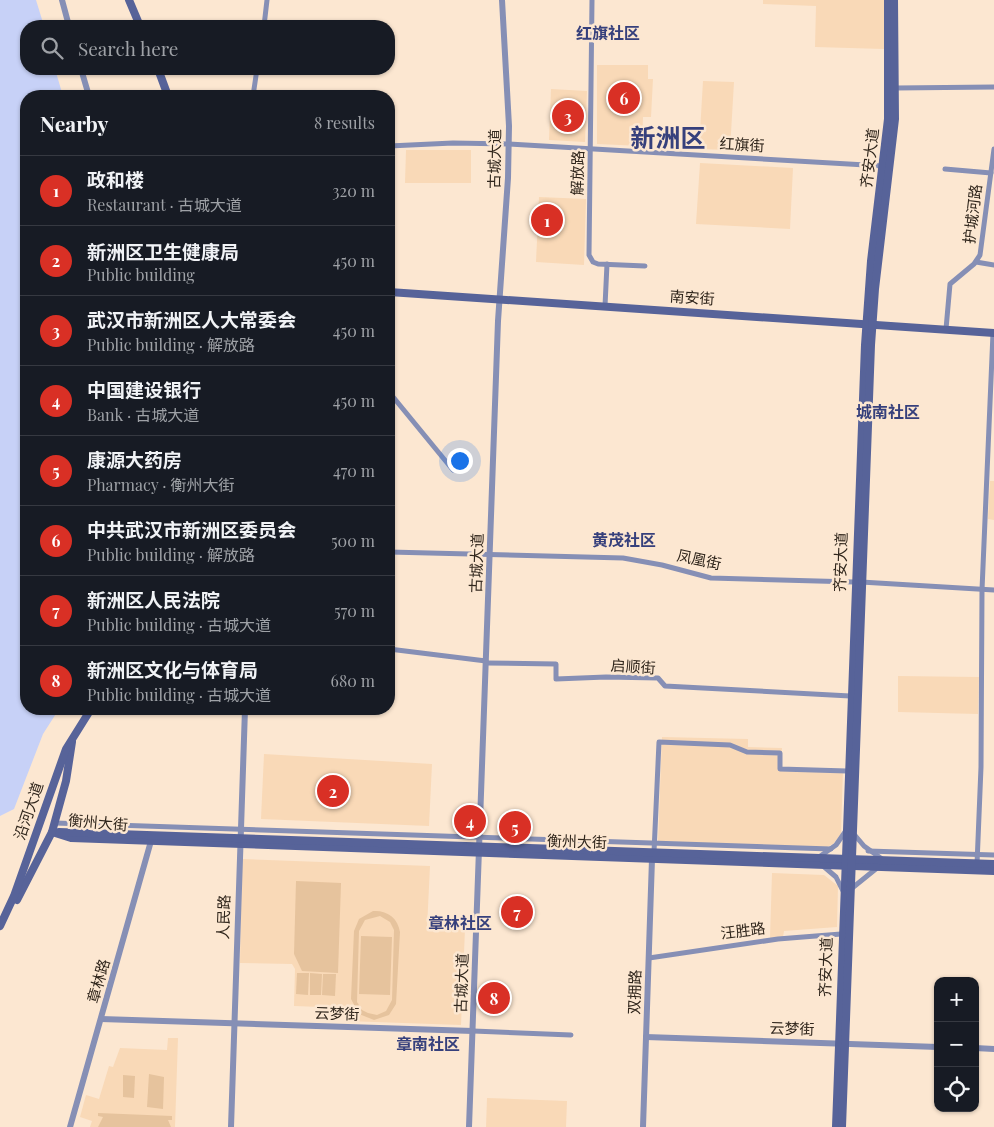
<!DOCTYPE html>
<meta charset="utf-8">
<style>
:root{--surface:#171b24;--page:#242831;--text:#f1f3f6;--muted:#9ea1a6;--line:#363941;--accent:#d93025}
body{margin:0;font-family:"Playfair Display","Noto Sans SC",serif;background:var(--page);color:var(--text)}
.controls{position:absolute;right:15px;bottom:15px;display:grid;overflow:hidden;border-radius:10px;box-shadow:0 1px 4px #0004}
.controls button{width:45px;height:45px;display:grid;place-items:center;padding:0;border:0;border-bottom:1px solid var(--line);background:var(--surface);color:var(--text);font:25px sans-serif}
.you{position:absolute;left:459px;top:460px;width:18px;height:18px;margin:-12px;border:4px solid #fff;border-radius:50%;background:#1a73e8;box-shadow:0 0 0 8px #1a73e833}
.badge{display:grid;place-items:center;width:32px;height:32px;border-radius:50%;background:var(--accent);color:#fff;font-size:16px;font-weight:700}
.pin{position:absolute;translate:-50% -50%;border:2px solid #fff;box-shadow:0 1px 5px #0006}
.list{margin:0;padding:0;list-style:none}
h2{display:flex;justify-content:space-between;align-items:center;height:65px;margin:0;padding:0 20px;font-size:21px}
h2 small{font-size:16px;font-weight:400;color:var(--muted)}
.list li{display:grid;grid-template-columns:32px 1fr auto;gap:15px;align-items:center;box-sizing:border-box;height:70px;padding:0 20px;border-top:1px solid var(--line)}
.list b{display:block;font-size:19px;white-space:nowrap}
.list p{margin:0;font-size:16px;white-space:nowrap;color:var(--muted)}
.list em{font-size:16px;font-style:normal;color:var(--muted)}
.icon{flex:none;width:28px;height:28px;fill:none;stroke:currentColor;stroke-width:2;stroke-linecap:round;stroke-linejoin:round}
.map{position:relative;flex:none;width:994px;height:1127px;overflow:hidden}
.search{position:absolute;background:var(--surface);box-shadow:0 1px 4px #0004;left:20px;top:20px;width:375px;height:55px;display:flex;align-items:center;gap:12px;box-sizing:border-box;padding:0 18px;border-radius:20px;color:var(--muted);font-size:19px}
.panel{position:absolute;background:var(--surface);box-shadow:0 1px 4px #0004;left:20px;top:90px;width:375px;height:625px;border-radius:20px}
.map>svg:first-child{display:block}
.built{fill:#f9d9b7}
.green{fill:#e6c39d;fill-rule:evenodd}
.water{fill:#c7d1f7}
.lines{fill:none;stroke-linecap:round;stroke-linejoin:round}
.minor{stroke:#868fb5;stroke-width:5}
.tertiary{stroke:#868fb5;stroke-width:6}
.secondary{stroke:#576399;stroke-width:8}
.labels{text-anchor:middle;stroke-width:5;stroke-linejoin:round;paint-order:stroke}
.street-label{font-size:15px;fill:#30261c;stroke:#fce7d1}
.neighbourhood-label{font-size:16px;font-weight:bold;fill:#36407c;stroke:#fce7d1}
.town-label{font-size:25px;font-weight:bold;fill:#36407c;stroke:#fce7d1}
</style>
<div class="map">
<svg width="994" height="1127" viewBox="0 0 994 1127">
<rect width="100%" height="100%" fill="#fce7d1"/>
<!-- built -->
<g class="built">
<path d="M 763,0 L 884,0 L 884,49 L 815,47 L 816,6 L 763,4 Z"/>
<path d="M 597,65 L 648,65 L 648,79 L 653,79 L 651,117 L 643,117 L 642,146 L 597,144 Z"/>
<path d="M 703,81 L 734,82 L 730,150 L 699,149 Z"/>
<path d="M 551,89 L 587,91 L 585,142 L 549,140 Z"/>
<path d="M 406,150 L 471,150 L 471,183 L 405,183 Z"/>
<path d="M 700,163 L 793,168 L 790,229 L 696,224 Z"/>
<path d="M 539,197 L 586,199 L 584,265 L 536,262 Z"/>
<path d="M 990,481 L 994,481 L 994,520 L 988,519 Z"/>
<path d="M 898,676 L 979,677 L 978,714 L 898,712 Z"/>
<path d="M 662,737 L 748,739 L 748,747 L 782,748 L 781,767 L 843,769 L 841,834 L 833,844 L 825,848 L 658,841 Z"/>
<path d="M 264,754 L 432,764 L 429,826 L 261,819 Z"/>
<path d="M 242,859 L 430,866 L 427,928 L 465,929 L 461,1025 L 346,1021 L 346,1008 L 294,1006 L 295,969 L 292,964 L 240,963 Z"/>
<path d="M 772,873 L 824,875 L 838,886 L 837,927 L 784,931 L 783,937 L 770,938 Z"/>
<path d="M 168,1038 L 178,1038 L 175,1127 L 90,1127 L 92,1121 L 80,1117 L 86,1095 L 99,1099 L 109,1066 L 113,1067 L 120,1048 L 167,1050 Z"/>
<path d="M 487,1098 L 567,1101 L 566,1127 L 486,1127 Z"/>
</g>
<!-- green -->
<g class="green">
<path d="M 296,881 L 341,883 L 338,973 L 302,971 L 294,954 Z"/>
<path d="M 373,911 C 387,910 398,918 400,932 L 396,1004 L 389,1015 L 374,1020 L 359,1014 L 351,999 L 354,931 L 359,919 ZM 380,916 L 390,922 L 394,930 L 392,1000 L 386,1011 L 377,1015 L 368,1013 L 362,1010 L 357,1002 L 359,931 L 365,920 Z"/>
<path d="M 361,936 L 392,937 L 390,995 L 359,994 Z"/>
<path d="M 297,973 L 309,973 L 308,995 L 296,994 Z"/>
<path d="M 310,973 L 322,974 L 321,995 L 310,995 Z"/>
<path d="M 323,974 L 336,974 L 335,996 L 322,995 Z"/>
<path d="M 149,1074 L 164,1077 L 163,1109 L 147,1107 Z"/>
<path d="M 123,1075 L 135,1076 L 134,1098 L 123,1097 Z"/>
<path d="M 98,1113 L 172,1116 L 172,1120 L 168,1120 L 171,1127 L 98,1127 L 103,1117 L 98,1116 Z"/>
</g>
<!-- water -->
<path class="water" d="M 0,0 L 36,0 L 44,26 L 26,26 L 26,69 L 55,69 L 63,96 L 26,96 L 26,709 L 59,709 L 43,734 L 14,809 L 0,816 Z"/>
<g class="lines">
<!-- minor -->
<g class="minor">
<path d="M 592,0 L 589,255 L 593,262 L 598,264 L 645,266"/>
<path d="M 264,26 L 267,0"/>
<path d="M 896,88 L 994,87"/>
<path d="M 253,96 L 257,69"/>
<path d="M 389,146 L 453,143 L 509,144 L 883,166"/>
<path d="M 945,169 L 991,173"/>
<path d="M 976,262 L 994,265"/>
<path d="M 605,306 L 607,264"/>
<path d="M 946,329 L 950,284 L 974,264 L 980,255 L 994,149"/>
<path d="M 389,392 L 453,470"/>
<path d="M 389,552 L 623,558 L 662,565 L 711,578 L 854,582"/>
<path d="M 861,582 L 994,590"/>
<path d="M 389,649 L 486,661"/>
<path d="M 486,663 L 556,664 L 556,679 L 606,677 L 658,678 L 665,686 L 850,696"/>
<path d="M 55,823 L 831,849"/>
<path d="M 853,833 L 864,846 L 882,859"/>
<path d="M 868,851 L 994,855"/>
<path d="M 654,852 L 659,742 L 730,745 L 747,752 L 780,753 L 780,769 L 847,771"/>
<path d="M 819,857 L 836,845 L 845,832"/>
<path d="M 977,864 L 981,767 L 982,590 L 993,333"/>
<path d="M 822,865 L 836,877 L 843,891"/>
<path d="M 851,889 L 877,868"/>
<path d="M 649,958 L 778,939 L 841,934"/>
<path d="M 473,1031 L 571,1035"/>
</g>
<!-- tertiary -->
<g class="tertiary">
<path d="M 62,0 L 69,26"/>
<path d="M 81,69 L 89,96"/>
<path d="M 101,1019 L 473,1031"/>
<path d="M 646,1037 L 938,1047"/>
<path d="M 975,1048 L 994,1049"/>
<path d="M 70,1127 L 151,841"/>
<path d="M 231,1127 L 245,709"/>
<path d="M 469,1127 L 498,321 L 508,178 L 509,126 L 502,0"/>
<path d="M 643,1127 L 652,859"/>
</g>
<!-- secondary -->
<g class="secondary">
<path d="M 129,0 L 140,26"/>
<path d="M 158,69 L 168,96"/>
<path d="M 389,292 L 994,333"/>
<path d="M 52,832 L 71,838 L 994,871"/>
<path d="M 59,832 L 994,864"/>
<path d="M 17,900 L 52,832 L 66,781 L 72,742"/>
<path d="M 0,926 L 14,896 L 66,749 L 91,709"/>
<path d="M 836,1127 L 865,345 L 871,261 L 888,119 L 888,0"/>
<path d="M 842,1127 L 871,345 L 875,289 L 895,119 L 894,0"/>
</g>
</g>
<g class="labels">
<!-- street labels -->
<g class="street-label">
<text transform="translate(742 145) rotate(3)" y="5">红旗街</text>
<text transform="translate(870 158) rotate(-83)" y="5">齐安大道</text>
<text transform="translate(495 159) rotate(-89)" y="5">古城大道</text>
<text transform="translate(578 173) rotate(-89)" y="5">解放路</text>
<text transform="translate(973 214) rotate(-83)" y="5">护城河路</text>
<text transform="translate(692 298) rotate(4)" y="5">南安街</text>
<text transform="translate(699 560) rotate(12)" y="5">凤凰街</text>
<text transform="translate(841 562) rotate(-88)" y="5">齐安大道</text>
<text transform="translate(477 563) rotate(-88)" y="5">古城大道</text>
<text transform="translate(633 667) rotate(4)" y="5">启顺街</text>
<text transform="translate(29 811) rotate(-71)" y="5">沿河大道</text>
<text transform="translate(98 823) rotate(5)" y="5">衡州大街</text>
<text transform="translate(577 842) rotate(2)" y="5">衡州大街</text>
<text transform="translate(224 917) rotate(-88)" y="5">人民路</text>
<text transform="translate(743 931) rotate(-7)" y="5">汪胜路</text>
<text transform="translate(826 967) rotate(-88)" y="5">齐安大道</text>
<text transform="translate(99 981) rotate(-74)" y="5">章林路</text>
<text transform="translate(462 983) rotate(-88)" y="5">古城大道</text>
<text transform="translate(635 992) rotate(-88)" y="5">双拥路</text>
<text transform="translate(337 1014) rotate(2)" y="5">云梦街</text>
<text transform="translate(792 1029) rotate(2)" y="5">云梦街</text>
</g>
<!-- neighbourhood labels -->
<g class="neighbourhood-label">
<text x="608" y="39">红旗社区</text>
<text x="888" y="418">城南社区</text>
<text x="624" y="546">黄茂社区</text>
<text x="460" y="929">章林社区</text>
<text x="428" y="1050">章南社区</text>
</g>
<!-- town labels -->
<g class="town-label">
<text x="668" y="147">新洲区</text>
</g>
</g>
</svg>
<div class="controls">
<button>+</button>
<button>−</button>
<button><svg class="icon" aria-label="locate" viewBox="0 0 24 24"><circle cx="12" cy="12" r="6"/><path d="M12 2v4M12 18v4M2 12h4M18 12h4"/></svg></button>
</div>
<div class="you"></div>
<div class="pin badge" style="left:547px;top:220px">1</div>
<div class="pin badge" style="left:333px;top:791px">2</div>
<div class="pin badge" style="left:568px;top:116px">3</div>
<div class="pin badge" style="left:470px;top:821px">4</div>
<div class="pin badge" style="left:515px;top:827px">5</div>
<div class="pin badge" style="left:624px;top:98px">6</div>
<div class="pin badge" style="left:517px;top:912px">7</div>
<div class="pin badge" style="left:494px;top:998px">8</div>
<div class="search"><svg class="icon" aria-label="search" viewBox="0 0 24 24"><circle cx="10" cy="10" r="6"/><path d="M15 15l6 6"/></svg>Search here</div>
<section class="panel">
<h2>Nearby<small>8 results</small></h2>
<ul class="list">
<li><span class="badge">1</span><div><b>政和楼</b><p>Restaurant · 古城大道</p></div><em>320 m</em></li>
<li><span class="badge">2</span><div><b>新洲区卫生健康局</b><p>Public building</p></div><em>450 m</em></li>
<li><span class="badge">3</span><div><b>武汉市新洲区人大常委会</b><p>Public building · 解放路</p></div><em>450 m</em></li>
<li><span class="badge">4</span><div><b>中国建设银行</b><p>Bank · 古城大道</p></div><em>450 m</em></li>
<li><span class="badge">5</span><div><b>康源大药房</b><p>Pharmacy · 衡州大街</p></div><em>470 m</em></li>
<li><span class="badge">6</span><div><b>中共武汉市新洲区委员会</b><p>Public building · 解放路</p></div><em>500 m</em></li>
<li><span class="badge">7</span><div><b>新洲区人民法院</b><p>Public building · 古城大道</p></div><em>570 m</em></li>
<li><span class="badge">8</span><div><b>新洲区文化与体育局</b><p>Public building · 古城大道</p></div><em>680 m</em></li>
</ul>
</section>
</div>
